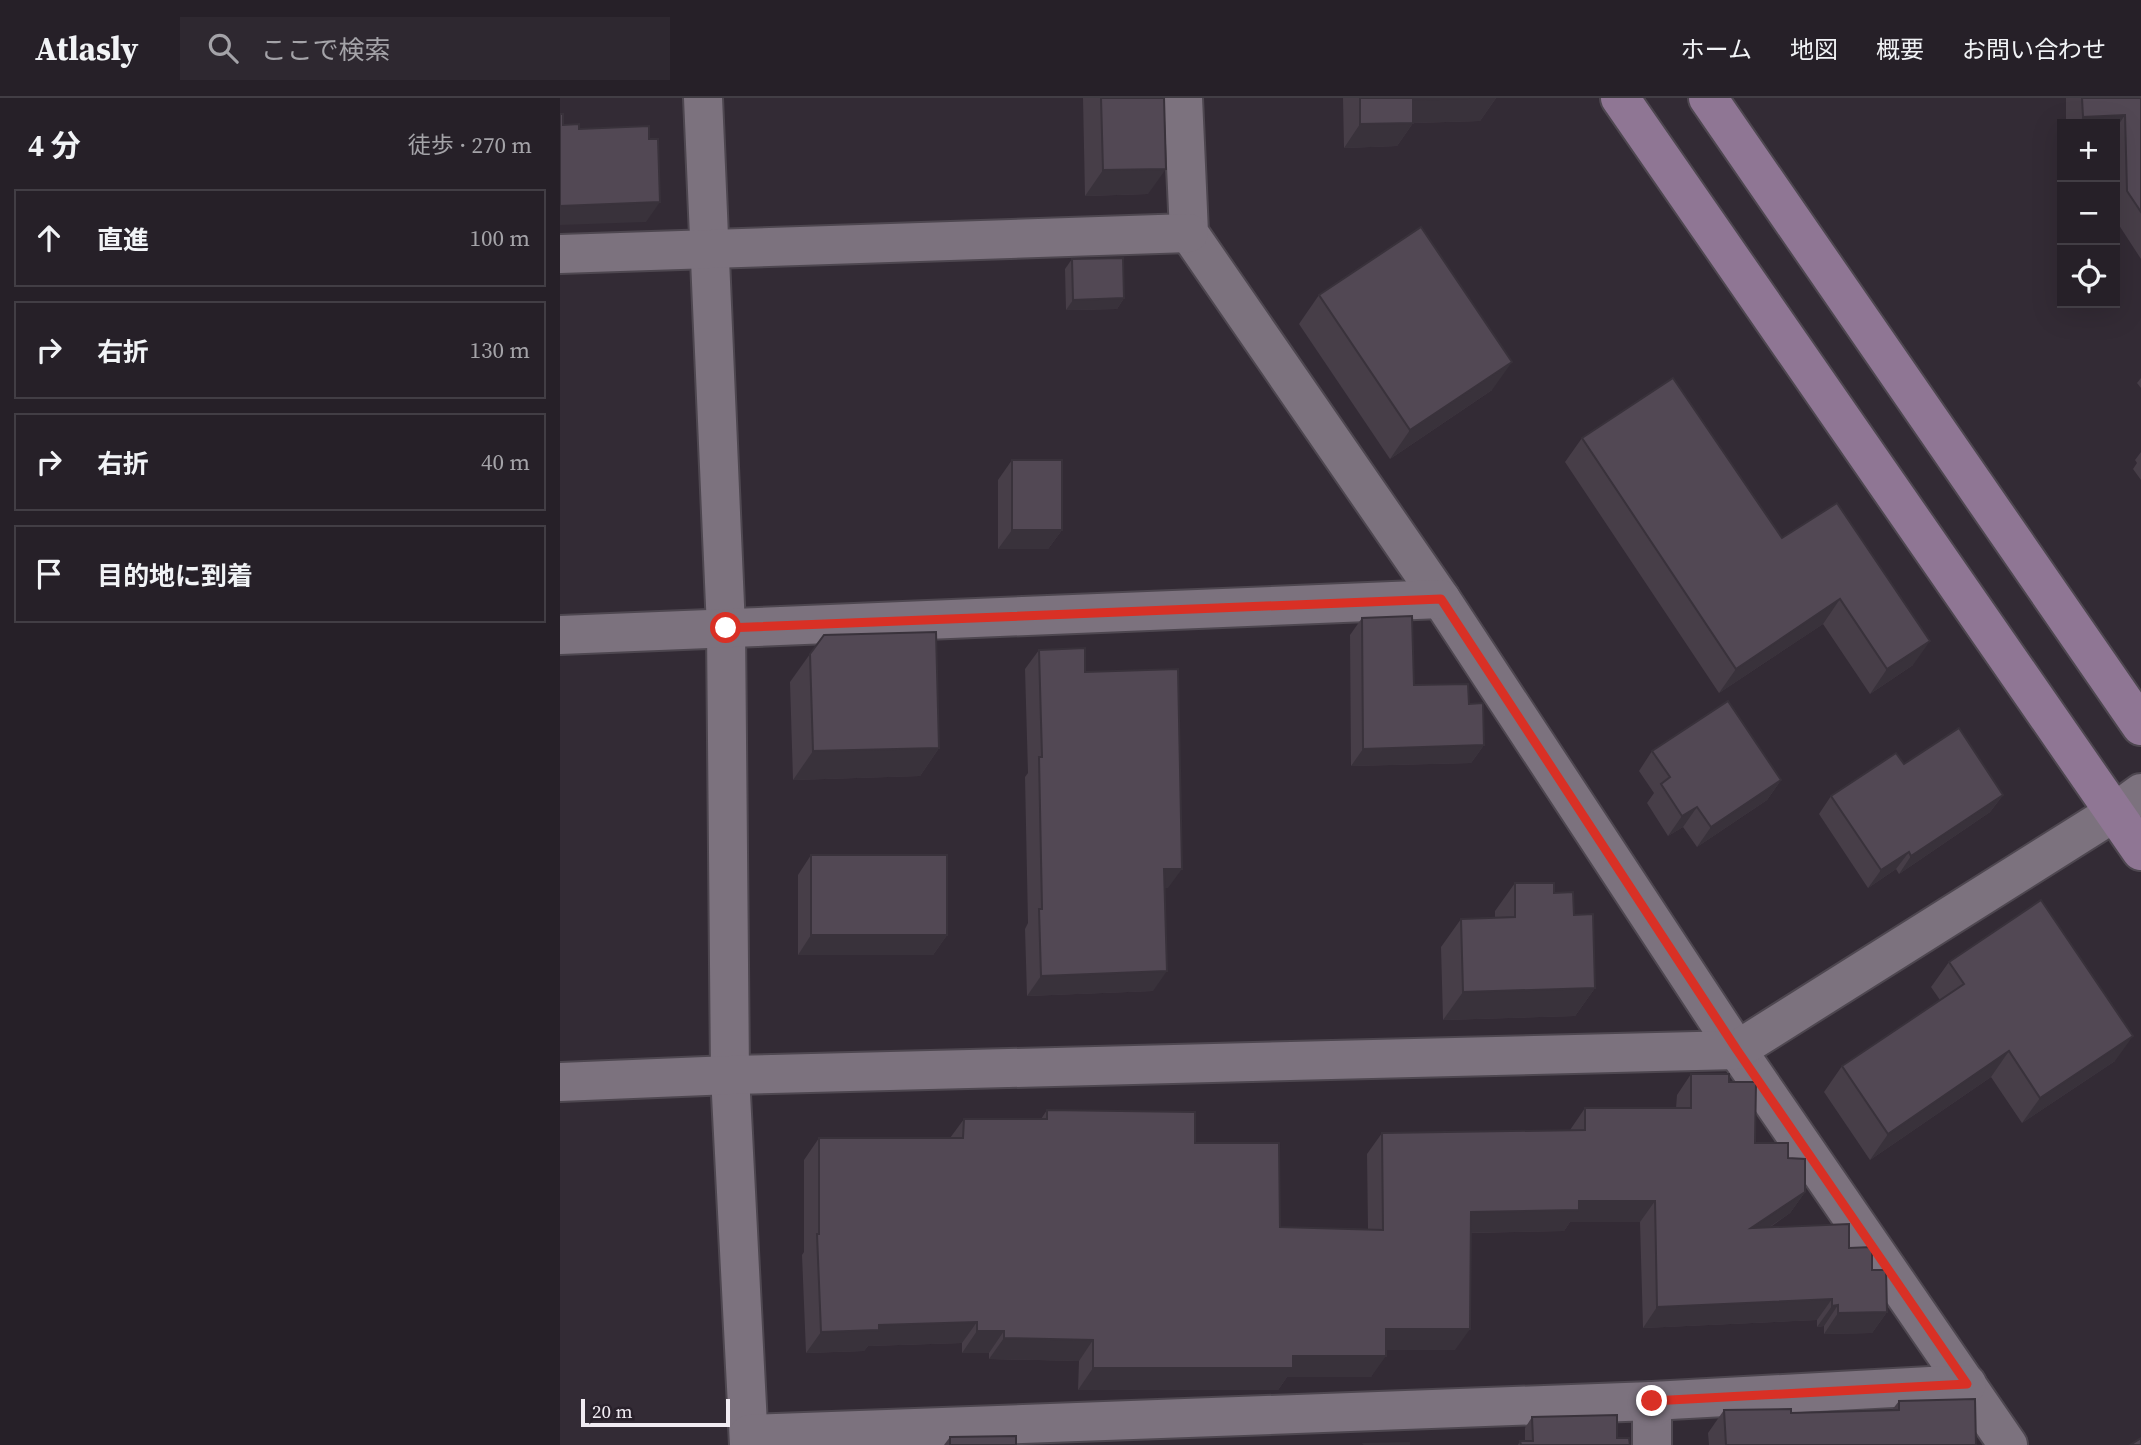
<!DOCTYPE html>
<html lang="ja">
<meta charset="utf-8">
<style>
:root{--surface:#262028;--page:#2e2830;--text:#f1f3f6;--muted:#a4a3a8;--line:#423e45}
body{margin:0;font-family:"Source Serif 4","Noto Sans JP",serif;background:var(--page);color:var(--text)}
.controls{position:absolute;right:21px;top:21px;display:grid;overflow:hidden;border-radius:0px;box-shadow:0 7px 28px #0002}
.controls button{width:63px;height:63px;display:grid;place-items:center;padding:0;border:0;border-bottom:2px solid var(--line);background:var(--surface);color:var(--text);font:35px sans-serif}
.scale{position:absolute;left:21px;bottom:18px;width:149px;box-sizing:border-box;padding-left:7px;border:4px solid #f1ecf3;border-top:0;font-size:19px;line-height:24px;white-space:nowrap;color:#f1ecf3;-webkit-text-stroke:5px #29212b;paint-order:stroke}
.stop{position:absolute;width:21px;height:21px;margin:-16px;border:5px solid #d93025;border-radius:50%;background:#fff}
.stop.end{background:#d93025;border-color:#fff;box-shadow:0 2px 7px #0008}
.list{margin:0;padding:0;list-style:none}
h2{display:flex;justify-content:space-between;align-items:center;height:91px;margin:0;padding:0 28px;font-size:30px}
h2 small{font-size:23px;font-weight:400;color:var(--muted)}
.list li{display:grid;grid-template-columns:46px 1fr auto;gap:21px;align-items:center;box-sizing:border-box;height:98px;margin:0 14px 14px;padding:0 14px;border:2px solid var(--line);border-radius:0px}
.list b{display:block;font-size:26px;white-space:nowrap}
.list em{font-size:23px;font-style:normal;color:var(--muted)}
.icon{flex:none;width:38px;height:38px;fill:none;stroke:currentColor;stroke-width:2;stroke-linecap:round;stroke-linejoin:round}
.map{position:relative;flex:none;width:1581px;height:1347px;overflow:hidden}
header{display:flex;align-items:center;gap:42px;box-sizing:border-box;height:98px;padding:0 35px;background:var(--surface);border-bottom:2px solid var(--line)}
header strong{font-size:33px}
nav{display:flex;gap:38px;margin-inline-start:auto;font-size:24px}
.search{width:490px;height:63px;background:var(--page);display:flex;align-items:center;gap:18px;box-sizing:border-box;padding:0 24px;border-radius:0px;color:var(--muted);font-size:26px}
main{display:flex}
aside{flex:1;background:var(--surface)}
.map>svg:first-child{display:block}
.lines{fill:none;stroke-linecap:round;stroke-linejoin:round}
.street-casing{stroke:#4e4750;stroke-width:42}
.secondary-casing{stroke:#4e4750;stroke-width:42}
.street{stroke:#7c727e;stroke-width:38}
.secondary{stroke:#8f7694;stroke-width:38}
.wall{fill:#473e48}
.shaded-wall{fill:#39323b}
.building{fill:#524854;stroke:#39323b;stroke-width:2}
.route{stroke:#d93025;stroke-width:9}
</style>
<header>
<strong>Atlasly</strong>
<div class="search"><svg class="icon" aria-label="search" viewBox="0 0 24 24"><circle cx="10" cy="10" r="6"/><path d="M15 15l6 6"/></svg>ここで検索</div>
<nav><a>ホーム</a><a>地図</a><a>概要</a><a>お問い合わせ</a></nav>
</header>
<main>
<aside>
<h2>4 分<small>徒歩 · 270 m</small></h2>
<ul class="list">
<li><svg class="icon" aria-label="ahead" viewBox="0 0 24 24"><path d="M12 20V5M6 11l6-6 6 6"/></svg><div><b>直進</b></div><em>100 m</em></li>
<li><svg class="icon" aria-label="right" viewBox="0 0 24 24"><path d="M7 20v-9h11M14 6l5 5-5 5"/></svg><div><b>右折</b></div><em>130 m</em></li>
<li><svg class="icon" aria-label="right" viewBox="0 0 24 24"><path d="M7 20v-9h11M14 6l5 5-5 5"/></svg><div><b>右折</b></div><em>40 m</em></li>
<li><svg class="icon" aria-label="arrive" viewBox="0 0 24 24"><path d="M6 21V4h12l-3 4 3 4H6"/></svg><div><b>目的地に到着</b></div></li>
</ul>
</aside>
<div class="map">
<svg width="1581" height="1347" viewBox="0 0 1581 1347">
<rect width="100%" height="100%" fill="#332b35"/>
<g class="lines">
<!-- street casing -->
<g class="street-casing">
<g id="street">
<path d="M 143,0 L 166,530 L 170,977 L 189,1347"/>
<path d="M 623,0 L 629,135 L 881,501 L 1177,952 L 1448,1347"/>
<path d="M 0,156 L 629,135"/>
<path d="M 0,537 L 881,501"/>
<path d="M 0,984 L 170,977 L 1177,952 L 1555,714 L 1581,695"/>
<path d="M 1092,1303 L 1092,1347"/>
<path d="M 189,1336 L 1092,1303 L 1407,1286"/>
</g>
</g>
<!-- secondary casing -->
<g class="secondary-casing">
<g id="secondary">
<path d="M 1060,0 L 1581,753"/>
<path d="M 1148,0 L 1581,628"/>
</g>
</g>
<!-- street -->
<use href="#street" class="street"/>
<!-- secondary -->
<use href="#secondary" class="secondary"/>
</g>
<!-- wall -->
<g class="wall">
<path d="M 523,0 L 604,0 L 588,96 L 525,98 Z"/>
<path d="M 783,0 L 936,0 L 920,23 L 853,25 L 837,48 L 784,50 Z"/>
<path d="M 1506,0 L 1581,0 L 1581,161 L 1555,121 L 1555,26 L 1506,26 Z"/>
<path d="M 512,161 L 564,200 L 557,211 L 506,212 L 505,171 Z"/>
<path d="M 759,197 L 932,292 L 830,361 L 739,226 Z"/>
<path d="M 1581,280 L 1581,290 L 1577,285 Z"/>
<path d="M 1022,340 L 1222,440 L 1353,567 L 1310,596 L 1263,526 L 1159,595 L 1005,364 Z"/>
<path d="M 1581,354 L 1581,382 L 1573,371 L 1577,365 L 1575,362 Z"/>
<path d="M 452,362 L 502,432 L 488,451 L 438,451 L 438,382 Z"/>
<path d="M 802,520 L 854,587 L 909,606 L 924,647 L 911,665 L 791,668 L 790,537 Z"/>
<path d="M 479,552 L 525,574 L 608,790 L 604,790 L 593,893 L 467,898 L 465,831 L 468,825 L 465,679 L 468,675 L 465,571 Z"/>
<path d="M 250,556 L 379,650 L 360,678 L 233,682 L 230,584 Z"/>
<path d="M 1092,653 L 1221,682 L 1207,702 L 1137,749 L 1123,729 L 1108,738 L 1087,705 L 1094,695 L 1079,673 Z"/>
<path d="M 1344,666 L 1443,697 L 1430,714 L 1339,776 L 1336,771 L 1308,790 L 1259,716 L 1271,698 Z"/>
<path d="M 251,757 L 387,837 L 373,857 L 238,857 L 238,777 Z"/>
<path d="M 955,785 L 994,795 L 1014,817 L 1035,890 L 1015,918 L 883,922 L 881,849 L 901,821 L 935,819 L 935,813 Z"/>
<path d="M 1389,864 L 1555,963 L 1462,1025 L 1431,979 L 1310,1062 L 1264,994 L 1282,968 L 1380,902 L 1371,889 Z"/>
<path d="M 1131,976 L 1169,984 L 1195,1045 L 1228,1060 L 1245,1094 L 1230,1115 L 1209,1130 L 1289,1150 L 1312,1172 L 1327,1214 L 1312,1235 L 1264,1236 L 1264,1228 L 1257,1229 L 1257,1222 L 1083,1230 L 1080,1124 L 1010,1124 L 1004,1133 L 911,1135 L 895,1252 L 826,1252 L 811,1279 L 727,1279 L 718,1292 L 518,1292 L 519,1263 L 429,1261 L 429,1255 L 402,1255 L 402,1245 L 308,1248 L 304,1253 L 246,1255 L 242,1157 L 244,1154 L 244,1062 L 259,1040 L 390,1040 L 404,1021 L 481,1021 L 487,1012 L 635,1045 L 720,1129 L 808,1131 L 807,1056 L 822,1035 L 1010,1032 L 1025,1010 L 1116,1010 L 1117,997 Z"/>
<path d="M 1339,1303 L 1416,1347 L 1149,1347 L 1148,1335 L 1164,1312 L 1231,1315 L 1332,1312 Z"/>
<path d="M 972,1319 L 1057,1340 L 1070,1347 L 958,1347 L 960,1343 L 965,1343 L 965,1330 Z"/>
<path d="M 390,1339 L 456,1347 L 384,1347 Z"/>
</g>
<!-- shaded-wall -->
<g class="shaded-wall">
<path d="M 909,0 L 936,0 L 920,23 L 853,25 L 837,48 L 784,50 L 800,26 L 853,2 Z"/>
<path d="M 1565,17 L 1555,32 L 1555,26 L 1518,26 L 1523,19 Z"/>
<path d="M 606,71 L 588,96 L 525,98 L 543,72 Z"/>
<path d="M 100,104 L 86,124 L 0,127 L 0,108 Z"/>
<path d="M 564,200 L 557,211 L 506,212 L 513,202 Z"/>
<path d="M 952,264 L 932,292 L 830,361 L 850,332 Z"/>
<path d="M 452,432 L 502,432 L 488,451 L 438,451 Z"/>
<path d="M 1280,501 L 1263,526 L 1159,595 L 1176,571 Z"/>
<path d="M 1370,543 L 1353,567 L 1310,596 L 1327,571 Z"/>
<path d="M 924,647 L 911,665 L 791,668 L 803,651 Z"/>
<path d="M 379,650 L 360,678 L 233,682 L 253,653 Z"/>
<path d="M 1221,682 L 1207,702 L 1137,749 L 1151,729 Z"/>
<path d="M 1443,697 L 1430,714 L 1339,776 L 1351,758 Z"/>
<path d="M 1137,709 L 1123,729 L 1108,738 L 1122,718 Z"/>
<path d="M 1349,754 L 1336,771 L 1308,790 L 1321,772 Z"/>
<path d="M 604,771 L 622,771 L 608,790 L 590,791 Z"/>
<path d="M 251,837 L 387,837 L 373,857 L 238,857 Z"/>
<path d="M 607,873 L 593,893 L 467,898 L 481,878 Z"/>
<path d="M 1035,890 L 1015,918 L 883,922 L 903,894 Z"/>
<path d="M 1573,938 L 1555,963 L 1462,1025 L 1480,1000 Z"/>
<path d="M 1449,953 L 1431,979 L 1310,1062 L 1328,1036 Z"/>
<path d="M 1245,1094 L 1230,1115 L 1176,1152 L 1191,1130 Z"/>
<path d="M 1019,1103 L 1095,1103 L 1080,1124 L 1010,1124 L 1004,1133 L 896,1135 L 911,1114 Z"/>
<path d="M 1272,1201 L 1257,1222 L 1083,1230 L 1097,1209 Z"/>
<path d="M 1278,1207 L 1264,1228 L 1257,1229 L 1272,1208 Z"/>
<path d="M 1327,1214 L 1312,1235 L 1264,1236 L 1278,1215 Z"/>
<path d="M 417,1224 L 402,1245 L 308,1248 L 304,1253 L 246,1255 L 261,1234 L 319,1227 Z"/>
<path d="M 826,1231 L 910,1231 L 895,1252 L 811,1252 Z"/>
<path d="M 417,1233 L 444,1233 L 429,1255 L 402,1255 Z"/>
<path d="M 444,1240 L 533,1242 L 519,1263 L 429,1261 Z"/>
<path d="M 733,1258 L 826,1258 L 811,1279 L 727,1279 L 718,1292 L 518,1292 L 533,1270 Z"/>
</g>
<!-- building -->
<g class="building">
<path d="M 541,0 L 604,0 L 606,71 L 543,72 Z"/>
<path d="M 800,0 L 909,0 L 853,2 L 853,25 L 800,26 Z"/>
<path d="M 1522,0 L 1581,0 L 1581,114 L 1567,93 L 1565,17 L 1523,19 Z"/>
<path d="M 0,16 L 3,16 L 3,27 L 19,26 L 19,31 L 89,28 L 89,41 L 98,41 L 100,104 L 0,108 Z"/>
<path d="M 861,129 L 952,264 L 850,332 L 759,197 Z"/>
<path d="M 563,160 L 564,200 L 513,202 L 512,161 Z"/>
<path d="M 1113,280 L 1222,440 L 1277,405 L 1370,543 L 1327,571 L 1280,501 L 1176,571 L 1022,340 Z"/>
<rect x="452" y="362" width="50" height="70"/>
<path d="M 852,518 L 854,587 L 908,586 L 909,606 L 923,605 L 924,647 L 803,651 L 802,520 Z"/>
<path d="M 376,534 L 379,650 L 253,653 L 250,556 L 264,537 Z"/>
<path d="M 525,550 L 525,574 L 618,571 L 622,771 L 604,771 L 607,873 L 481,878 L 479,811 L 482,811 L 479,659 L 482,659 L 479,552 Z"/>
<path d="M 1168,603 L 1221,682 L 1151,729 L 1137,709 L 1122,718 L 1101,686 L 1110,679 L 1092,653 Z"/>
<path d="M 1399,630 L 1443,697 L 1351,758 L 1349,754 L 1321,772 L 1271,698 L 1336,655 L 1344,666 Z"/>
<rect x="251" y="757" width="136" height="80"/>
<path d="M 955,785 L 994,785 L 994,795 L 1013,794 L 1014,817 L 1033,816 L 1035,890 L 903,894 L 901,821 L 955,819 Z"/>
<path d="M 1481,802 L 1573,938 L 1480,1000 L 1449,953 L 1328,1036 L 1282,968 L 1404,886 L 1389,864 Z"/>
<path d="M 1131,976 L 1169,976 L 1169,984 L 1196,984 L 1195,1045 L 1228,1045 L 1228,1060 L 1245,1061 L 1245,1094 L 1191,1130 L 1289,1126 L 1289,1150 L 1312,1149 L 1312,1172 L 1326,1172 L 1327,1214 L 1278,1215 L 1278,1207 L 1272,1208 L 1272,1201 L 1097,1209 L 1095,1103 L 1019,1103 L 1019,1112 L 911,1114 L 910,1231 L 826,1231 L 826,1258 L 733,1258 L 733,1270 L 533,1270 L 533,1242 L 444,1240 L 444,1233 L 417,1233 L 417,1224 L 319,1227 L 319,1232 L 261,1234 L 257,1136 L 259,1136 L 259,1040 L 403,1040 L 404,1021 L 487,1021 L 487,1012 L 635,1014 L 635,1045 L 719,1045 L 720,1129 L 823,1132 L 822,1035 L 1025,1032 L 1025,1010 L 1131,1010 Z"/>
<path d="M 1415,1301 L 1416,1347 L 1166,1347 L 1164,1312 L 1231,1311 L 1231,1315 L 1339,1312 L 1339,1303 Z"/>
<path d="M 1057,1317 L 1057,1340 L 1069,1340 L 1070,1347 L 961,1347 L 960,1343 L 973,1343 L 972,1319 Z"/>
<path d="M 456,1338 L 456,1347 L 390,1347 L 390,1339 Z"/>
<path d="M 1581,1340 L 1581,1347 L 1570,1347 Z"/>
<path d="M 849,1345 L 849,1347 L 805,1347 L 804,1346 Z"/>
</g>
<g class="lines">
<!-- route -->
<path class="route" d="M 166,530 L 881,501 L 1177,952 L 1407,1286 L 1092,1303"/>
</g>
</svg>
<div class="controls">
<button>+</button>
<button>−</button>
<button><svg class="icon" aria-label="locate" viewBox="0 0 24 24"><circle cx="12" cy="12" r="6"/><path d="M12 2v4M12 18v4M2 12h4M18 12h4"/></svg></button>
</div>
<div class="scale">20 m</div>
<div class="stop" style="left:166px;top:530px"></div>
<div class="stop end" style="left:1092px;top:1303px"></div>
</div>
</main>
